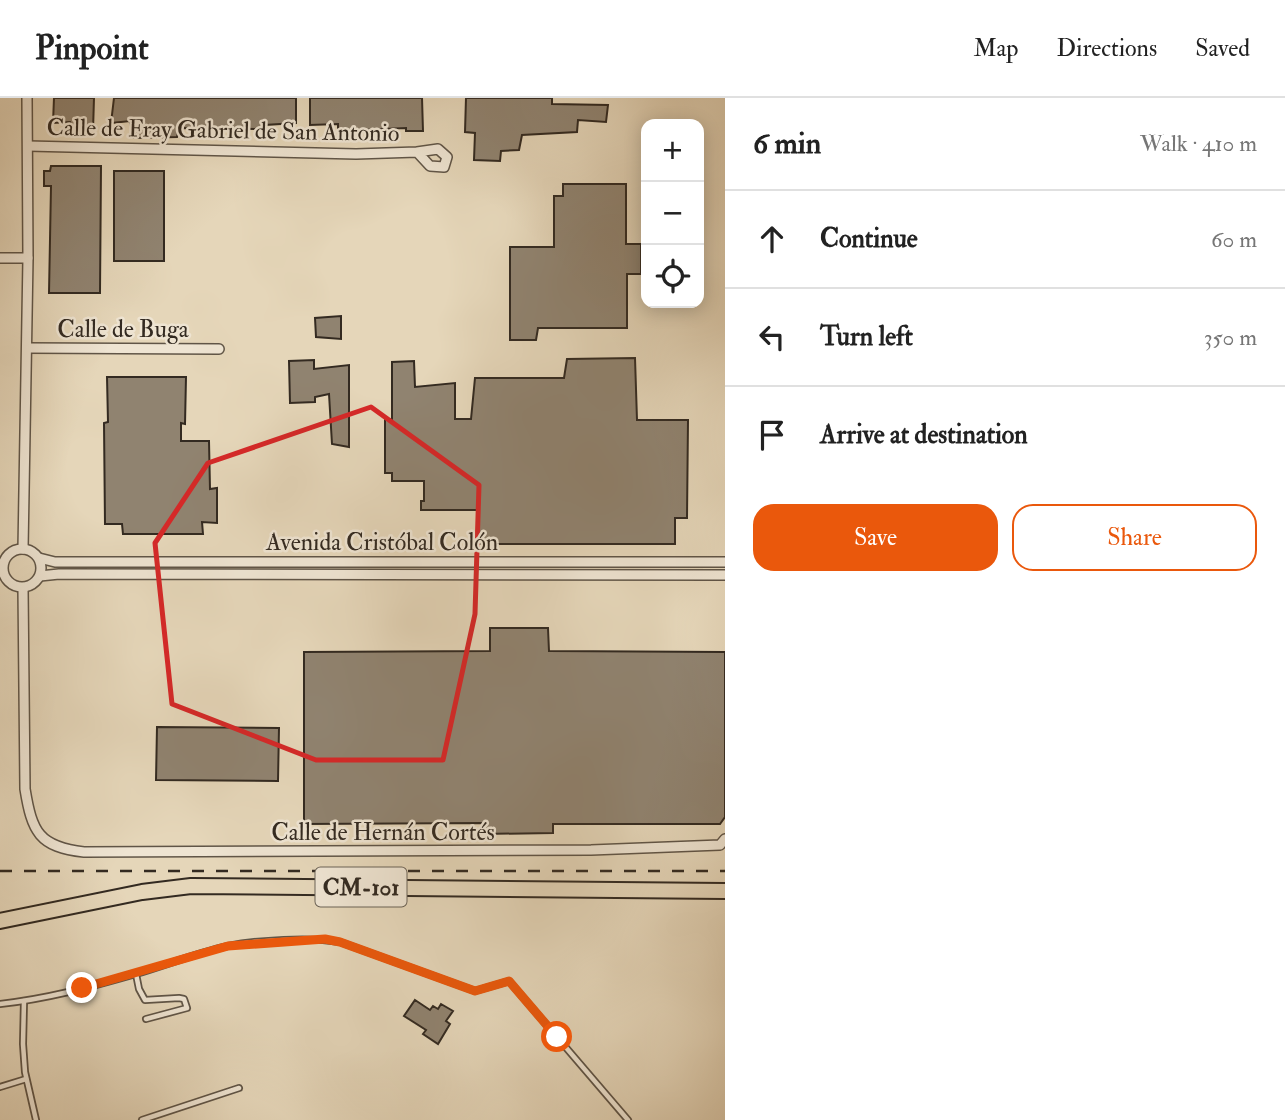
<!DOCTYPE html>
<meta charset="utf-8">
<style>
:root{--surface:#fff;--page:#f2f2f2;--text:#222;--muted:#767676;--line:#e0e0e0;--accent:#ea580c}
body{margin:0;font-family:"IM FELL Double Pica",serif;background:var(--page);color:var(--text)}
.controls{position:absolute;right:21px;top:21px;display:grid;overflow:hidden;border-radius:14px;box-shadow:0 4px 18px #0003}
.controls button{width:63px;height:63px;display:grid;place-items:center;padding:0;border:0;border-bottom:2px solid var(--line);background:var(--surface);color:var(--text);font:35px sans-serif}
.stop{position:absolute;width:21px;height:21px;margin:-16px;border:5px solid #ea580c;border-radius:50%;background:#fff}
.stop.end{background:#ea580c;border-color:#fff;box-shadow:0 2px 7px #0008}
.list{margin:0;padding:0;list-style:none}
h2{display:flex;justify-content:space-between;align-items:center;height:91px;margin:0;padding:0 28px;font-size:30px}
h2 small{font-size:23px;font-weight:400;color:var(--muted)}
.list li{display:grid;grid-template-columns:46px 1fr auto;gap:21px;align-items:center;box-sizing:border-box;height:98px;padding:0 28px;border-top:2px solid var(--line)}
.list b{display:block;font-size:26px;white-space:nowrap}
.list em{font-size:23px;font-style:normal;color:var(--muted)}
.actions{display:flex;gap:14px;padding:21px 28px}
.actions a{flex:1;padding:16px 0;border:2px solid var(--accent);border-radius:21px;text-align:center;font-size:24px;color:var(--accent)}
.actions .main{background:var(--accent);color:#fff}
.icon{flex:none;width:38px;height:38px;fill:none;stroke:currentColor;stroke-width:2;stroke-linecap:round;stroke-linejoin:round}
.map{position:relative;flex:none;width:725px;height:1022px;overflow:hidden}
header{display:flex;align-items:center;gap:42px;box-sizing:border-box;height:98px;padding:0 35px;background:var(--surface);border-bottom:2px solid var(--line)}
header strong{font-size:33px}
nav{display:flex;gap:38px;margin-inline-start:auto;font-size:24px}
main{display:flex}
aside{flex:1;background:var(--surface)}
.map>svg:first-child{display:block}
.building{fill:#908370;stroke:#332a21;stroke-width:2}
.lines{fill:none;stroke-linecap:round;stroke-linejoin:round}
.service-casing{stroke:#605547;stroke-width:8}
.minor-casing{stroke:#605547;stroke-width:12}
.primary-casing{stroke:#332a21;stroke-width:18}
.service{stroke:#eee4d2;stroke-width:4.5}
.minor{stroke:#eee4d2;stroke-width:9}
.primary{stroke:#e5d6b9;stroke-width:14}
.rail{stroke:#332a21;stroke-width:2.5;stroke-dasharray:12 12;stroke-linecap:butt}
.route{stroke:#ea580c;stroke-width:9}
.marked{fill:none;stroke:#d62828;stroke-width:5;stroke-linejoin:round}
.labels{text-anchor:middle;stroke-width:5;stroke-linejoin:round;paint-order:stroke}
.shield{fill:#eee4d2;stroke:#6b6256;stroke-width:2}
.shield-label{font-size:23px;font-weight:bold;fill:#332a21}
.street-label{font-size:24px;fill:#332a21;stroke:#eee4d2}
</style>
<header>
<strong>Pinpoint</strong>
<nav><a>Map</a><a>Directions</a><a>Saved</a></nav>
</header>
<main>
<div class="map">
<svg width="725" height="1022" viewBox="0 0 725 1022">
<rect width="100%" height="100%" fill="#e5d6b9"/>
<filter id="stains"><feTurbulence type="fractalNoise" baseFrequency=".00286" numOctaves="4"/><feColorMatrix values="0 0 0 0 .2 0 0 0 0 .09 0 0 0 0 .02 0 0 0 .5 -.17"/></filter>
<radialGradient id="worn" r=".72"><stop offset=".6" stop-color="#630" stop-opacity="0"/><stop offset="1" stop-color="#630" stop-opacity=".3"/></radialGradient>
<!-- building -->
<g class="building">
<path d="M 54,0 L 94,0 L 93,33 L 75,36 L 70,24 L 53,25 Z"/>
<path d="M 114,0 L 296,0 L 296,25 L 265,27 L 265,31 L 179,30 L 177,39 L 133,40 L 130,23 L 111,25 Z"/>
<path d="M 310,0 L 422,0 L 423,33 L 406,33 L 406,30 L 338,33 L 338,26 L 310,27 Z"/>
<path d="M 466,0 L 552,0 L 552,6 L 608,7 L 606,24 L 578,22 L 577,34 L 522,37 L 519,52 L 501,53 L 500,63 L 474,62 L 475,35 L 465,34 Z"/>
<path d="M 51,68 L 101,68 L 100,195 L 49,195 L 51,88 L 44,88 L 44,73 L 50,73 Z"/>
<rect x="114" y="73" width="50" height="90"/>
<path d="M 563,86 L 626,86 L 626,146 L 641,146 L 641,176 L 627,176 L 627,230 L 538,230 L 536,242 L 510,242 L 510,149 L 554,149 L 554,98 L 563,98 Z"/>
<path d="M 341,218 L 341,241 L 316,239 L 315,220 Z"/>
<path d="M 635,260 L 637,322 L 688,322 L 687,420 L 675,420 L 675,446 L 478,446 L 478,412 L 421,412 L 421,403 L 424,403 L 424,383 L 392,383 L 392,375 L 385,375 L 385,322 L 392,321 L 392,264 L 414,263 L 415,289 L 455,285 L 455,321 L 471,321 L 475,280 L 564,280 L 567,261 Z"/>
<path d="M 314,262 L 314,271 L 349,267 L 349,349 L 332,346 L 329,296 L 315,299 L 315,304 L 290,305 L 289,263 Z"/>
<path d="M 107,279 L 186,279 L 185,326 L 181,325 L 181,343 L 209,343 L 210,391 L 217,390 L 217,425 L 202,424 L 203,436 L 123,436 L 122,426 L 105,426 L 104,325 L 108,324 Z"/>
<path d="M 490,530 L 548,530 L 549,553 L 725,554 L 725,719 L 720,726 L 553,726 L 553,735 L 483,736 L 483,725 L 304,726 L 304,554 L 490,553 Z"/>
<path d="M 157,629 L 279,630 L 278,683 L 156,682 Z"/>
<path d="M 415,902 L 430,912 L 433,908 L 438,911 L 441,906 L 453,913 L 446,923 L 450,926 L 438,946 L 423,936 L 426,932 L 404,918 Z"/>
</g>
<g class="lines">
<!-- service casing -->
<g class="service-casing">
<g id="service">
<path d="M 136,876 L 139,891 L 145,902 L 179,900 L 184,901 L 187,910 L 146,921"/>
<path d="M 24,903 L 23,946 L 25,974 L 36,1022"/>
<path d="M 0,906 C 46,901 91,889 136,876 C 166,867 197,855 228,848 C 258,842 309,839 340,844 L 475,893 L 509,883 L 628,1022"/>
<path d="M 0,989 L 26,981"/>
<path d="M 142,1022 L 239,990"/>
</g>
</g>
<!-- minor casing -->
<g class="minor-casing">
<g id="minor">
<path d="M 28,48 L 356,56 L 417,54 L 430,68 L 444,69 L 447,59 L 438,51 L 417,54"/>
<path d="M 0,160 L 28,160"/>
<path d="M 27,250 L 219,251"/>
<circle cx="22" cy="470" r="19"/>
<path d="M 23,451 L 28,160 L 27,0"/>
<path d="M 39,460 L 55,464 L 725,464"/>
<path d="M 40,478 L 59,476 L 725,477"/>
<path d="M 23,490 L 25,691 C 32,734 39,749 84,754 L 591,752 L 720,747 L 725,741"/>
</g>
</g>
<!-- primary casing -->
<g class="primary-casing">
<path id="primary" d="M 0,823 L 142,794 L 191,788 L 725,793"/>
</g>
<!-- service -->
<use href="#service" class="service"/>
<!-- minor -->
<use href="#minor" class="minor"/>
<!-- primary -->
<use href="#primary" class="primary"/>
<!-- rail -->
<path class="rail" d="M 0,773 L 725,773"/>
</g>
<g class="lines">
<!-- route -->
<path class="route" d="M 82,890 L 228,848 L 325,841 L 340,844 L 475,893 L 509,883 L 557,939"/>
</g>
<!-- marked area -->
<path class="marked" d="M 371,309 L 479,387 L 475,516 L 443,662 L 316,662 L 172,606 L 155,445 L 208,365 Z"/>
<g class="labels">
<!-- shield labels -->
<rect class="shield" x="315.5" y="769.5" width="91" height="39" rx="5"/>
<g class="shield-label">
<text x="361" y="797">CM-101</text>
</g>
<!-- street labels -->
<g class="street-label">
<text transform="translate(223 32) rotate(1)" y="8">Calle de Fray Gabriel de San Antonio</text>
<text x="123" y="239">Calle de Buga</text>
<text x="382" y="452">Avenida Cristóbal Colón</text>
<text x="383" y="742">Calle de Hernán Cortés</text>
</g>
</g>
<rect width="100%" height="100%" filter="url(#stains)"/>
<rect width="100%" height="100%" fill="url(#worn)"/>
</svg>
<div class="controls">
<button>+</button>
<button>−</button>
<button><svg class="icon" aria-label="locate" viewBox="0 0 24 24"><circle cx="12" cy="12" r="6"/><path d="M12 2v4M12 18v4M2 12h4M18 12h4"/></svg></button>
</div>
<div class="stop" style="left:557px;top:939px"></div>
<div class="stop end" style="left:82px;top:890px"></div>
</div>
<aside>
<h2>6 min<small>Walk · 410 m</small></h2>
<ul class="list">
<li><svg class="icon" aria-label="ahead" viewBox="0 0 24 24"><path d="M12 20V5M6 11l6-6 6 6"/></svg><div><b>Continue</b></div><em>60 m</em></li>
<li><svg class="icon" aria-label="left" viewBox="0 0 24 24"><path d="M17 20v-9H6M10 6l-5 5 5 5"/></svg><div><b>Turn left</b></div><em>350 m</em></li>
<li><svg class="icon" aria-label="arrive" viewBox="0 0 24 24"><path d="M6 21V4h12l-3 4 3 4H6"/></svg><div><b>Arrive at destination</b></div></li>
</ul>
<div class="actions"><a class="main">Save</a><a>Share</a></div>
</aside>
</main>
